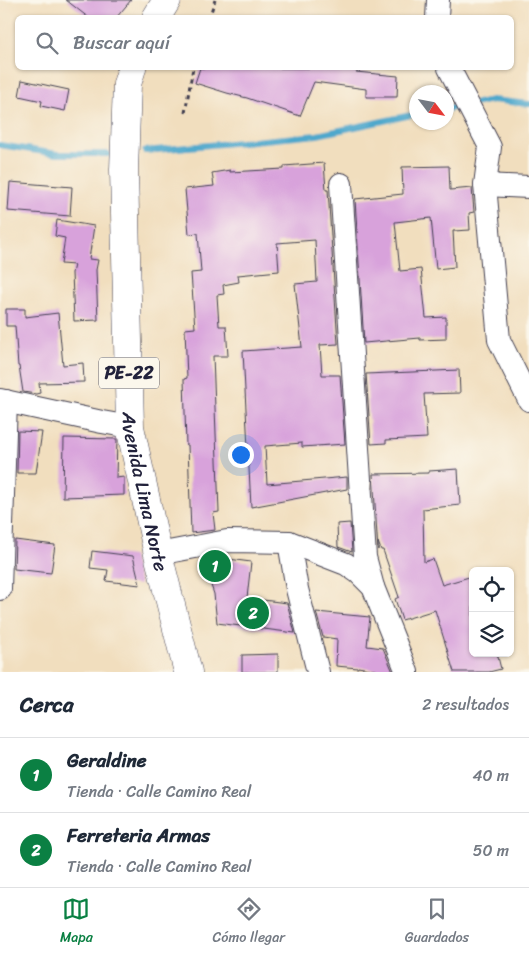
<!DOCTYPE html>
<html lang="es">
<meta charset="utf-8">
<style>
:root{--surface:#fff;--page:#f2f2f3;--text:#1f2937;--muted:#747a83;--line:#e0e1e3;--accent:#0b8043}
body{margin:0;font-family:Sriracha,sans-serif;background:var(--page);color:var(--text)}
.controls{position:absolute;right:15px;bottom:15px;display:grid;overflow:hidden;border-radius:8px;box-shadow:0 1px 4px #0004}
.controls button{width:45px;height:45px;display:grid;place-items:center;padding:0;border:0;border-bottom:1px solid var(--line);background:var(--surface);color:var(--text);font:25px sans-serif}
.compass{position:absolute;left:409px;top:85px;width:45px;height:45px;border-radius:50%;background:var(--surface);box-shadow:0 1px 4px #0004;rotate:122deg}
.you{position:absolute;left:240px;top:454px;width:18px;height:18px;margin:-12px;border:4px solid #fff;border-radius:50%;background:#1a73e8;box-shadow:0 0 0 8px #1a73e833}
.badge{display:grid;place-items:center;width:32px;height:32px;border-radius:50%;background:var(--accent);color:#fff;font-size:16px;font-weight:700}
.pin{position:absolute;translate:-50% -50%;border:2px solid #fff;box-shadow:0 1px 5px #0006}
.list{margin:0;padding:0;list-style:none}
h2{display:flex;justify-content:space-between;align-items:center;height:65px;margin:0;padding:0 20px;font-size:21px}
h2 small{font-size:16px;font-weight:400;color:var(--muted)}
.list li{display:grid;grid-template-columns:32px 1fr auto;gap:15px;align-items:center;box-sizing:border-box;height:75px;padding:0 20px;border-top:1px solid var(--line)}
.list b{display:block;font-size:19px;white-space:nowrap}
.list p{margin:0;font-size:16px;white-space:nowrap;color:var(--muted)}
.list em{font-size:16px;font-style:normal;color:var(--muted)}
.icon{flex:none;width:28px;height:28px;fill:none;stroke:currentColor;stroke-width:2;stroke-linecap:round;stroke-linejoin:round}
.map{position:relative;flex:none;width:529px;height:672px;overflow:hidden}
.search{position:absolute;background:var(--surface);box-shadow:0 1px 4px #0004;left:15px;right:15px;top:15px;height:55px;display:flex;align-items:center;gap:12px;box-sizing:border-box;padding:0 18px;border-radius:8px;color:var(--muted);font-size:19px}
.sheet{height:215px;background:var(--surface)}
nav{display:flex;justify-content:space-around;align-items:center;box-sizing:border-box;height:70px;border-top:1px solid var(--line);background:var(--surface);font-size:14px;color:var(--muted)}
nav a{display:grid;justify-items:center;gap:2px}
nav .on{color:var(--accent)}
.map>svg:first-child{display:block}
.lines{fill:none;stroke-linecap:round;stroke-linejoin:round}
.stream{stroke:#4fa8cc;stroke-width:6}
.building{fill:#d8a2db}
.minor-casing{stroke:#413e4f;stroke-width:24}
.trunk-casing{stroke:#413e4f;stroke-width:29}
.path{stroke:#413e4f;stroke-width:3;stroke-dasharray:4 4;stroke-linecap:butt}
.minor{stroke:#fff;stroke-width:22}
.trunk{stroke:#fff;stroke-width:28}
.labels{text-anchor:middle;stroke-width:4;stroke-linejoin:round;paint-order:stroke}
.shield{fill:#fbf7ec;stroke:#636270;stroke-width:1}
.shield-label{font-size:18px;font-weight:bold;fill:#22223b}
.street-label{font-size:19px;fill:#22223b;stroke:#fbf7ec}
</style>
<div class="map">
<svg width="529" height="672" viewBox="0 0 529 672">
<rect width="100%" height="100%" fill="#fbf7ec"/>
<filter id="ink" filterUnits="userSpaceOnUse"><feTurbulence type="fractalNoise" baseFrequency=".02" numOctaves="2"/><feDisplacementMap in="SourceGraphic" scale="10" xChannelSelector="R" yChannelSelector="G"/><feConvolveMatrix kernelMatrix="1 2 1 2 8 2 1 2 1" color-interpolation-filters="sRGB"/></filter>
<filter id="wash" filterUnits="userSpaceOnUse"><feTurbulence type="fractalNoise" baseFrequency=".0096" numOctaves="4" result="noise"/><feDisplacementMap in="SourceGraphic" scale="20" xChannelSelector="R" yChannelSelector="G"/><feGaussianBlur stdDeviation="1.12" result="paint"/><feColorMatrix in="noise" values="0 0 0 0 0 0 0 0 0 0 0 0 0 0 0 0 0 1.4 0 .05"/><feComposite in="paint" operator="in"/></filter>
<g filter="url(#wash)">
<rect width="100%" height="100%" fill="#f1debe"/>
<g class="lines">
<!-- stream -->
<g class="stream">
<path d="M 473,104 L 492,100 L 529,104"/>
<path d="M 446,109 L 463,106"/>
<path d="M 0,145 L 57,154 L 108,154"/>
<path d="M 145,151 L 317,135 L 416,114"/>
</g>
</g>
<g id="blocks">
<!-- building -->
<g class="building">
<path d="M 66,0 L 131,0 L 116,18 L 89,18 Z"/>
<path d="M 200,68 L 357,68 L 356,72 L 398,76 L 397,97 L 366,97 L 366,89 L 314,82 L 300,116 L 247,98 L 227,93 L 195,83 Z"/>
<path d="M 22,80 L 69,90 L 65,111 L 41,106 L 42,101 L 19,96 Z"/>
<path d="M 324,163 L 326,190 L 328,190 L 338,344 L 320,345 L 322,375 L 340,375 L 345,444 L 302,447 L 302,443 L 265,446 L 267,484 L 347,477 L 347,489 L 251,507 L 243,351 L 302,347 L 295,284 L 317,282 L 315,240 L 277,243 L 279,271 L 238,275 L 239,282 L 223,285 L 224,294 L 217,295 L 219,326 L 226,326 L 228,356 L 213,356 L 219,512 L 213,513 L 215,530 L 191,533 L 188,445 L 186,445 L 184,379 L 187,378 L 185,329 L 195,328 L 191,273 L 201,272 L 198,233 L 189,234 L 185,189 L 214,186 L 212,173 L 230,170 L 230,172 L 284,169 L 284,166 Z"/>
<path d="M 449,166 L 450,190 L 472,188 L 474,212 L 469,213 L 470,230 L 453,231 L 455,267 L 436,269 L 431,218 L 395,222 L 400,271 L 421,269 L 426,318 L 446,317 L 446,339 L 420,340 L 420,338 L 364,343 L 355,199 L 403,194 L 402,167 Z"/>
<path d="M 10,182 L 72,187 L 70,216 L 8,211 Z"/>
<path d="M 57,220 L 94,226 L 89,259 L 98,260 L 96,270 L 98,320 L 74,321 L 72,273 L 74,265 L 61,264 L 65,238 L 55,236 Z"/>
<path d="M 6,309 L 25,309 L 25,317 L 58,313 L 63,365 L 83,363 L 84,382 L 39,383 L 40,393 L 36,394 L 23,392 L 19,366 L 18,366 L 15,326 L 6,326 Z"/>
<path d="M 459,370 L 460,393 L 424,394 L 427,438 L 386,440 L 386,443 L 371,444 L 366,374 Z"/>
<path d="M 18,431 L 42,432 L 36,473 L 17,473 Z"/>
<path d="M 64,438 L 117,439 L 116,478 L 124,477 L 124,495 L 63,497 Z"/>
<path d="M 458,469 L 460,505 L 423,509 L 424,562 L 433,559 L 442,585 L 469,577 L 473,591 L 473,653 L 497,653 L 501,669 L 489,672 L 454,672 L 435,610 L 402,620 L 395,599 L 399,597 L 383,550 L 381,550 L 378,542 L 378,550 L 373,474 L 429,473 L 429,471 Z"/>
<path d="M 350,523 L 352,552 L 338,547 L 337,524 Z"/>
<path d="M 15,540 L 55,545 L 51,573 L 14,569 Z"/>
<path d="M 92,551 L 133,556 L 140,585 L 106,581 L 108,570 L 90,568 Z"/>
<path d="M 213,557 L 251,562 L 247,598 L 287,603 L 295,633 L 217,623 L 214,594 L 205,568 Z"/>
<path d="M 316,612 L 370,617 L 367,646 L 383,648 L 393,672 L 386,672 L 358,667 L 358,668 L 336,666 L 337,639 L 323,637 Z"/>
<path d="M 278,654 L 278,672 L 242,672 L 242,655 Z"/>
</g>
</g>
</g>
<g filter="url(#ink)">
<use href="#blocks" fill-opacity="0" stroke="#413e4f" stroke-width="1"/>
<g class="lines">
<!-- minor casing -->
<g class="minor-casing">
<g id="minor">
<path d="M 437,18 L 438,0"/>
<path d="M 449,68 L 490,147 L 485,185 L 499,340 L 529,400"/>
<path d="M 341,184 L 365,557 L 373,587"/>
<path d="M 485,185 L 529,187"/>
<path d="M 0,400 L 102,422 L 130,427"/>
<path d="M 289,542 L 297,589 L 318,672"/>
<path d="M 158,554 L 227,541 L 289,542 L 346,564 L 359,573 L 373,587 L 407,672"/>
<path d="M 0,589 L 6,401"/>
</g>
</g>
<!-- trunk casing -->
<g class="trunk-casing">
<g id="trunk">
<path d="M 156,18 L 167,0"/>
<path id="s1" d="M 132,68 L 127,84 L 124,170 L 130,427 L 158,554 L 188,672"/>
</g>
</g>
<!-- path -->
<g class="path">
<path d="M 209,18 L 215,0"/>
<path d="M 185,113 L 193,68"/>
</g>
<!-- minor -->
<use href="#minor" class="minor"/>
<!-- trunk -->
<use href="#trunk" class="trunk"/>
</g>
</g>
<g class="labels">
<!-- shield labels -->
<rect class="shield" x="99" y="357.5" width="60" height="31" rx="4"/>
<g class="shield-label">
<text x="129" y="379">PE-22</text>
</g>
<!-- street labels -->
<g class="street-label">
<text dy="7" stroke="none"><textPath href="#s1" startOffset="426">Avenida Lima Norte</textPath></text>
</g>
</g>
</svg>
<div class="controls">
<button><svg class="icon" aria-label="locate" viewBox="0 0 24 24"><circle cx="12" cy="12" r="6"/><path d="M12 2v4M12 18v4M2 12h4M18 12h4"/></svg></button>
<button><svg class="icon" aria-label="layers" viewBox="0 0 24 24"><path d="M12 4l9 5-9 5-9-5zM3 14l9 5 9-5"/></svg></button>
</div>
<svg class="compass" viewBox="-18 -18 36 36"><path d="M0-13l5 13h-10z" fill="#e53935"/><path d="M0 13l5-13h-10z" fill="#747a83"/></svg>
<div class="you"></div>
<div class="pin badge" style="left:215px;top:566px">1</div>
<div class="pin badge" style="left:253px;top:613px">2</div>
<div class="search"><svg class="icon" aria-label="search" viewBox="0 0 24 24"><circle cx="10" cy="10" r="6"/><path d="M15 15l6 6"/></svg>Buscar aquí</div>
</div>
<section class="sheet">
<h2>Cerca<small>2 resultados</small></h2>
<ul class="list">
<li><span class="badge">1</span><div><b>Geraldine</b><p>Tienda · Calle Camino Real</p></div><em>40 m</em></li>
<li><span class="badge">2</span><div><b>Ferreteria Armas</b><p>Tienda · Calle Camino Real</p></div><em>50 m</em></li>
</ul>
</section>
<nav>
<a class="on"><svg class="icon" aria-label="map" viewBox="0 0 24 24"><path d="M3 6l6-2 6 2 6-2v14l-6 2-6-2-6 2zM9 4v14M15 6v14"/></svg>Mapa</a>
<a><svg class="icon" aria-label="directions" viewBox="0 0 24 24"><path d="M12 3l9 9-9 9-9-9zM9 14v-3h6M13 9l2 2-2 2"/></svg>Cómo llegar</a>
<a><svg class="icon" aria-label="saved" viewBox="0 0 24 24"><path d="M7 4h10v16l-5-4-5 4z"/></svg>Guardados</a>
</nav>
